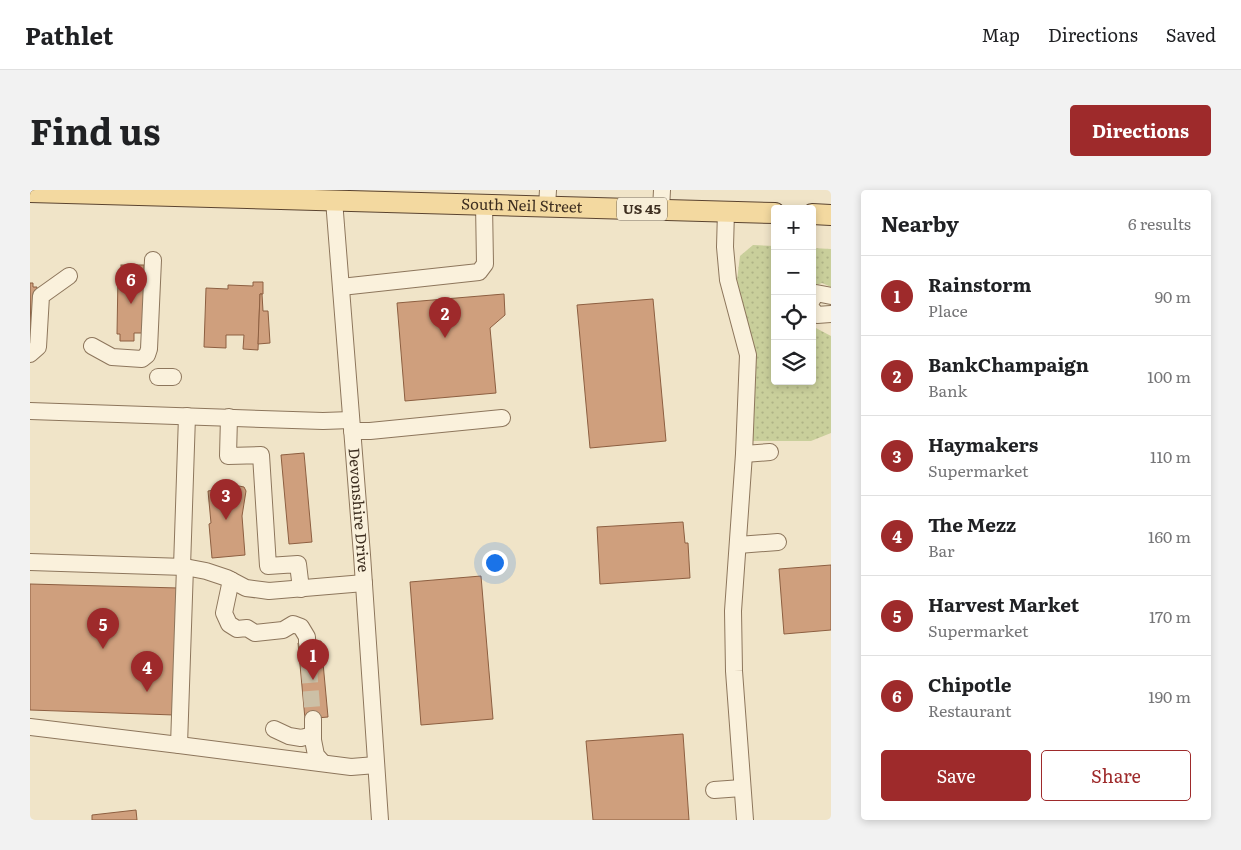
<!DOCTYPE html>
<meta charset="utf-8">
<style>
:root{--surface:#fff;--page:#f2f2f2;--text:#202124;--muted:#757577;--line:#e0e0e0;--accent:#9e2a2b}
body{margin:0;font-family:Literata,serif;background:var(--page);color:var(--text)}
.controls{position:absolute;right:15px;top:15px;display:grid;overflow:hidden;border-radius:5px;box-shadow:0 2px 8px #0003}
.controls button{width:45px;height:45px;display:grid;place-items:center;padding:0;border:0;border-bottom:1px solid var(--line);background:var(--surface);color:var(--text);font:25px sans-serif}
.you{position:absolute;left:464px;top:372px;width:18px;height:18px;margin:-12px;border:4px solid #fff;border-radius:50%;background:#1a73e8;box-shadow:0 0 0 8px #1a73e833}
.badge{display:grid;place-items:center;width:32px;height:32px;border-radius:50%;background:var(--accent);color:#fff;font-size:16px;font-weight:700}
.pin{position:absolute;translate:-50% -41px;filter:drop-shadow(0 1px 2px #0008)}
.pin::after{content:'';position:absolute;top:26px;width:18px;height:15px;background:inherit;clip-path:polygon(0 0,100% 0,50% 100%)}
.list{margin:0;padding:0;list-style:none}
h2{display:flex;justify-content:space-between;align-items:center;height:65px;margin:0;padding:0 20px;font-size:21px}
h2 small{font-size:16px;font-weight:400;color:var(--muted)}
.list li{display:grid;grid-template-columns:32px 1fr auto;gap:15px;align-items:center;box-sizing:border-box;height:80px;padding:0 20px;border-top:1px solid var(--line)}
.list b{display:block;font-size:19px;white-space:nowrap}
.list p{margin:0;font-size:16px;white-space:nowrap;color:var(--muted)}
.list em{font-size:16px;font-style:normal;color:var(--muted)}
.actions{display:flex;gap:10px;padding:15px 20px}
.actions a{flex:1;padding:11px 0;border:1px solid var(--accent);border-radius:5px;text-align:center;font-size:18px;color:var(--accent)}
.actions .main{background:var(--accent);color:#fff}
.icon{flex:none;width:28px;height:28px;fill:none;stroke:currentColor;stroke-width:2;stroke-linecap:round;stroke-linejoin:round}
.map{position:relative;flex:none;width:801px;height:630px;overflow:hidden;border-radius:5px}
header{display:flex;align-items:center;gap:30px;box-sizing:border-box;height:70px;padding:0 25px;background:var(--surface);border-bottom:1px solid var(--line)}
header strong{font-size:24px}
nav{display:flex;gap:28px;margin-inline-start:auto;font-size:18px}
.intro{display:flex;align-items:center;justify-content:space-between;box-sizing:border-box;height:120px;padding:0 30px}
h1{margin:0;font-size:35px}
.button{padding:12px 22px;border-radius:5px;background:var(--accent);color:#fff;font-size:18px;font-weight:700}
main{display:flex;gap:30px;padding:0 30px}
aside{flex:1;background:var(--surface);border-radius:5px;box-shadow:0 2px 8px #0003}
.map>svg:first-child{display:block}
.green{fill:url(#green-dots)}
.building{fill:#cf9f7d;stroke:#8d5f41}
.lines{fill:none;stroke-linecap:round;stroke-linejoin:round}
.minor-tunnel{stroke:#ccc0a6;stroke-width:16;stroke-dasharray:16 8;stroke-linecap:butt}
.minor-casing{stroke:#8d765c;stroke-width:18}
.major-casing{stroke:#5b4430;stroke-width:22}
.minor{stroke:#faf1dc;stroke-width:16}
.major{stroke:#f3d9a0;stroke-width:20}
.labels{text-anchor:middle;stroke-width:4;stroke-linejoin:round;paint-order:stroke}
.shield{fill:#f7eed8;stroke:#756857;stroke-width:1}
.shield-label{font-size:14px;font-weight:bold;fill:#3d2e20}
.street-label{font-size:15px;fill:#3d2e20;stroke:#f7eed8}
</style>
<header>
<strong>Pathlet</strong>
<nav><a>Map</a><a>Directions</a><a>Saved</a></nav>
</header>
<div class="intro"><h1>Find us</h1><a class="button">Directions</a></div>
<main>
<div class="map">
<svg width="801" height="630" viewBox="0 0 801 630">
<defs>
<pattern id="green-dots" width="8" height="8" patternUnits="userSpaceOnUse" patternTransform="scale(1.25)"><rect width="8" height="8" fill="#c9cf9b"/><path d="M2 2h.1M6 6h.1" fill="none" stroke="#aeb285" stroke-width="1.8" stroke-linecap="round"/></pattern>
</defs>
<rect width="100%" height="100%" fill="#f0e4c8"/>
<!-- green -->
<g class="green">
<path d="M 723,55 L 745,56 L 745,191 L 782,191 L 782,136 L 801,146 L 801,243 L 781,251 L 722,251 L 726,174 L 725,162 L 707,90 L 710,66 Z"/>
<path d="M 782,58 L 801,59 L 801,97 L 792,93 L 782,97 Z"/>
</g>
<!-- building -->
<g class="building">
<rect x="91" y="75" width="23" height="10"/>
<path d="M 88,85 L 114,85 L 113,143 L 104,143 L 104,151 L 90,151 L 90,144 L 87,144 Z"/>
<path d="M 223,92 L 233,92 L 233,104 L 230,104 L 228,160 L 213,159 L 214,145 L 196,145 L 196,158 L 174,157 L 176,98 L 198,99 L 198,95 L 223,96 Z"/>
<path d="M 0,93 L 3,93 L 3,97 L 7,97 L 5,126 L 1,152 Z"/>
<path d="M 230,104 L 232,104 L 233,121 L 238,121 L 240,153 L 228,154 Z"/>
<path d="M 474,104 L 475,125 L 460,138 L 466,203 L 375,211 L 367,113 Z"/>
<path d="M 623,109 L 636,251 L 560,258 L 547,115 Z"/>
<path d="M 274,263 L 282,352 L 259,354 L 251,265 Z"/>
<path d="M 209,296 L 214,297 L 216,301 L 212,326 L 215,365 L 182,368 L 179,334 L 181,333 L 178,301 Z"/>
<path d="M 653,332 L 655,353 L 658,353 L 660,388 L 570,394 L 567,337 Z"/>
<path d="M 801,375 L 801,440 L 754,444 L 749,379 Z"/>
<path d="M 451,386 L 463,529 L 391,535 L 380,392 Z"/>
<path d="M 0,394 L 148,398 L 144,525 L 0,520 Z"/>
<path d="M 291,451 L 298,527 L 275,529 L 268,453 Z"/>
<path d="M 653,544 L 659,630 L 563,630 L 556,551 Z"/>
<path d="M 106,620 L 107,630 L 62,630 L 62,625 Z"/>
</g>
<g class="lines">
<!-- minor-tunnel -->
<path class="minor-tunnel" d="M 277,453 L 283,529"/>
<!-- minor casing -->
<g class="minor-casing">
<g id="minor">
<path id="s1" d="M 304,10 L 332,365 L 350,630"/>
<path d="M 517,16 L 518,0"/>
<path d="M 631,19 L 632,0"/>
<path d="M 696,21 L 695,57 L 698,90 L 718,165 L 714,264 L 703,421 L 704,481 L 715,630"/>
<path d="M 311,97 L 449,82 L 455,74 L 454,14"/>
<path d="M 782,110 L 786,103 L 801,106"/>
<path d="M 782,119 L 787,125 L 801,124"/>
<path d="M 62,156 L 82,167 L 112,169 L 117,165 L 119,159 L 123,70"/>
<path d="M 0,164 L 8,157 L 11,106 L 39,86"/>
<path d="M 128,187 L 143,187"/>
<path d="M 0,221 L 293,231 L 321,230"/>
<path d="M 199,227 L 198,266 L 231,265 L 238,376 L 268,374 L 271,399"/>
<path d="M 322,241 L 340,241 L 472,228"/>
<path d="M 714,264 L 740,262"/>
<path d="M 708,355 L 748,352"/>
<path d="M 0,372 L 155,377 L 176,381 L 197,388 L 216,398 L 239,401 L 334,393"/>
<path d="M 152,377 L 157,226"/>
<path d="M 201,390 L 194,423 L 199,434 L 207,439 L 217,438 L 225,443 L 253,440 L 263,434 L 271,437 L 277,447 L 277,453"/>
<path d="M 283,529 L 283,550 L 286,565 L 293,573"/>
<path d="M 0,537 L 149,555 L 321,577 L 346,575"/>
<path d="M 244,539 L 259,546 L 271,548 L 283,545"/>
<path d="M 149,555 L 155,377"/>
<path d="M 684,600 L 712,598"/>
</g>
</g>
<!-- major casing -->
<g class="major-casing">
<g id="major">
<path id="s2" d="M 0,2 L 745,23"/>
<path d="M 782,24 L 801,25"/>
</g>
</g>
<!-- minor -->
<use href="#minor" class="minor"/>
<!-- major -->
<use href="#major" class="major"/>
</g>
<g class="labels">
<!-- shield labels -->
<rect class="shield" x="587" y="7.5" width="50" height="23" rx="4"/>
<g class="shield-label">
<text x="612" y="24">US 45</text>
</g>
<!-- street labels -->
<g class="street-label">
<text dy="5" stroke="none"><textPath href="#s2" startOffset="492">South Neil Street</textPath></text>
<text dy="5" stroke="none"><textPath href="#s1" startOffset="311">Devonshire Drive</textPath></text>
</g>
</g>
</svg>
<div class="controls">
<button>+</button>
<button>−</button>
<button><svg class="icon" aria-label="locate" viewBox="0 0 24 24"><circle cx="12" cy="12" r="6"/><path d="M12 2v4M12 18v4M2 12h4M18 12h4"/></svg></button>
<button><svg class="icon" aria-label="layers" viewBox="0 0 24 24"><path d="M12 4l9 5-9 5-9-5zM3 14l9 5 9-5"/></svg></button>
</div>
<div class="you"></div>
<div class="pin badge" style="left:283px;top:490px">1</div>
<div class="pin badge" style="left:415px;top:148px">2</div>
<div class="pin badge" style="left:196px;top:330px">3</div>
<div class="pin badge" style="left:117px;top:502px">4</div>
<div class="pin badge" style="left:73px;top:459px">5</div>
<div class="pin badge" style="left:101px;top:114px">6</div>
</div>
<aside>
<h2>Nearby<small>6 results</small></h2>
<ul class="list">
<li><span class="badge">1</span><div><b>Rainstorm</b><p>Place</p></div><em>90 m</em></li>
<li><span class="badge">2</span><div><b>BankChampaign</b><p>Bank</p></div><em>100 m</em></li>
<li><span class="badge">3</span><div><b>Haymakers</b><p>Supermarket</p></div><em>110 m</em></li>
<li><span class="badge">4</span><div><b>The Mezz</b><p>Bar</p></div><em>160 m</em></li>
<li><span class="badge">5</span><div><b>Harvest Market</b><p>Supermarket</p></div><em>170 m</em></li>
<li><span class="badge">6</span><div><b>Chipotle</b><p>Restaurant</p></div><em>190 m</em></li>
</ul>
<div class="actions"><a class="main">Save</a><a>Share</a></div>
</aside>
</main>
